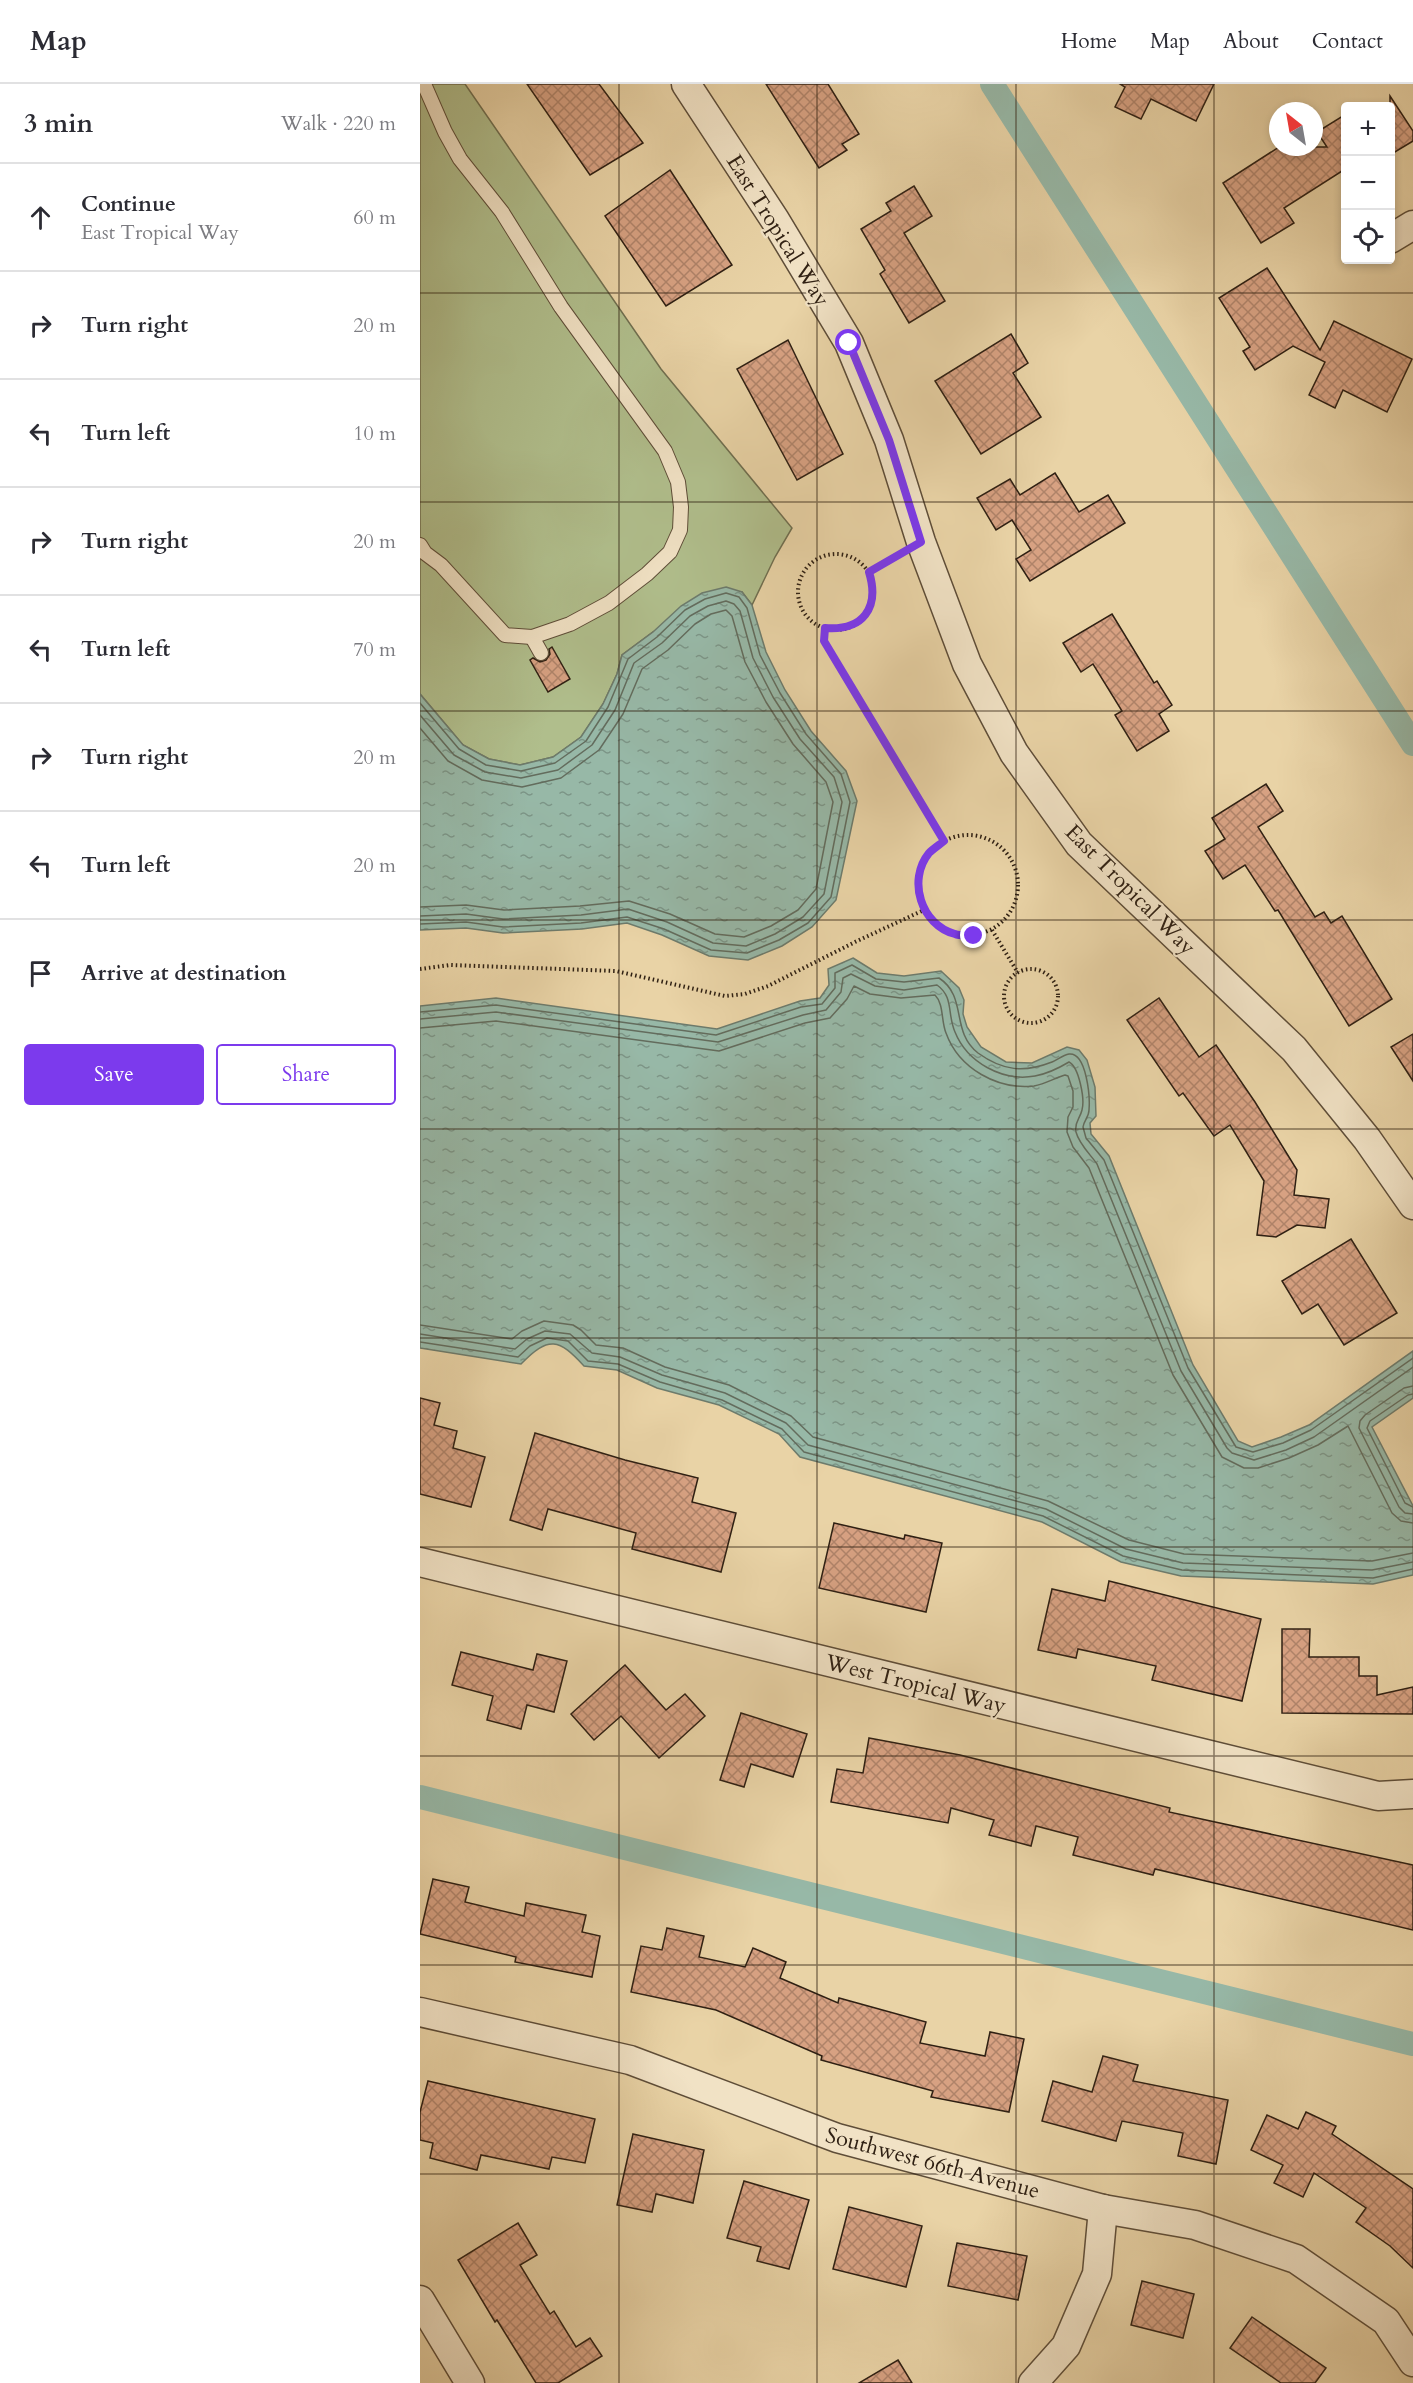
<!DOCTYPE html>
<meta charset="utf-8">
<style>
:root{--surface:#fff;--page:#f7f7f7;--text:#2b2b33;--muted:#7c7c81;--line:#e1e1e2;--accent:#7c3aed}
body{margin:0;font-family:Cardo,serif;background:var(--page);color:var(--text)}
.controls{position:absolute;right:18px;top:18px;display:grid;overflow:hidden;border-radius:6px;box-shadow:0 3px 9px #0003}
.controls button{width:54px;height:54px;display:grid;place-items:center;padding:0;border:0;border-bottom:2px solid var(--line);background:var(--surface);color:var(--text);font:30px sans-serif}
.compass{position:absolute;left:849px;top:18px;width:54px;height:54px;border-radius:50%;background:var(--surface);box-shadow:0 3px 9px #0003;rotate:329deg}
.stop{position:absolute;width:18px;height:18px;margin:-14px;border:4px solid #7c3aed;border-radius:50%;background:#fff}
.stop.end{background:#7c3aed;border-color:#fff;box-shadow:0 2px 6px #0008}
.list{margin:0;padding:0;list-style:none}
h2{display:flex;justify-content:space-between;align-items:center;height:78px;margin:0;padding:0 24px;font-size:26px}
h2 small{font-size:20px;font-weight:400;color:var(--muted)}
.list li{display:grid;grid-template-columns:39px 1fr auto;gap:18px;align-items:center;box-sizing:border-box;height:108px;padding:0 24px;border-top:2px solid var(--line)}
.list b{display:block;font-size:22px;white-space:nowrap}
.list p{margin:0;font-size:20px;white-space:nowrap;color:var(--muted)}
.list em{font-size:20px;font-style:normal;color:var(--muted)}
.actions{display:flex;gap:12px;padding:18px 24px}
.actions a{flex:1;padding:14px 0;border:2px solid var(--accent);border-radius:6px;text-align:center;font-size:21px;color:var(--accent)}
.actions .main{background:var(--accent);color:#fff}
.icon{flex:none;width:33px;height:33px;fill:none;stroke:currentColor;stroke-width:2;stroke-linecap:round;stroke-linejoin:round}
.map{position:relative;flex:none;width:993px;height:2299px;overflow:hidden}
header{display:flex;align-items:center;gap:36px;box-sizing:border-box;height:84px;padding:0 30px;background:var(--surface);border-bottom:2px solid var(--line)}
header strong{font-size:28px}
nav{display:flex;gap:33px;margin-inline-start:auto;font-size:21px}
main{display:flex}
aside{flex:1;background:var(--surface)}
.map>svg:first-child{display:block}
.grass{fill:#b0be8c;stroke:#706f50;stroke-width:1.5}
.water{fill:url(#water-ripples);stroke:#6d7b6c;stroke-width:1.5}
.lines{fill:none;stroke-linecap:round;stroke-linejoin:round}
.shore{stroke:#636c5d;stroke-width:1.5}
.canal{stroke:#97b8a7;stroke-width:24}
.building{fill:url(#building-cross-hatch);stroke:#2f2013;stroke-width:1.5}
.service-casing{stroke:#5e4d38;stroke-width:16}
.minor-casing{stroke:#5e4d38;stroke-width:31}
.path{stroke:#2f2013;stroke-width:4;stroke-dasharray:1.5 3;stroke-linecap:butt}
.service{stroke:#f1e2c5;stroke-width:14}
.minor{stroke:#f1e2c5;stroke-width:28}
.route{stroke:#7c3aed;stroke-width:8}
.grid{fill:none;stroke:#2f2013;stroke-width:1.5;stroke-opacity:0.55}
.labels{text-anchor:middle;stroke-width:4.5;stroke-linejoin:round;paint-order:stroke}
.street-label{font-size:22px;fill:#2f2013;stroke:#f1e2c5}
</style>
<header>
<strong>Map</strong>
<nav><a>Home</a><a>Map</a><a>About</a><a>Contact</a></nav>
</header>
<main>
<aside>
<h2>3 min<small>Walk · 220 m</small></h2>
<ul class="list">
<li><svg class="icon" aria-label="ahead" viewBox="0 0 24 24"><path d="M12 20V5M6 11l6-6 6 6"/></svg><div><b>Continue</b><p>East Tropical Way</p></div><em>60 m</em></li>
<li><svg class="icon" aria-label="right" viewBox="0 0 24 24"><path d="M7 20v-9h11M14 6l5 5-5 5"/></svg><div><b>Turn right</b></div><em>20 m</em></li>
<li><svg class="icon" aria-label="left" viewBox="0 0 24 24"><path d="M17 20v-9H6M10 6l-5 5 5 5"/></svg><div><b>Turn left</b></div><em>10 m</em></li>
<li><svg class="icon" aria-label="right" viewBox="0 0 24 24"><path d="M7 20v-9h11M14 6l5 5-5 5"/></svg><div><b>Turn right</b></div><em>20 m</em></li>
<li><svg class="icon" aria-label="left" viewBox="0 0 24 24"><path d="M17 20v-9H6M10 6l-5 5 5 5"/></svg><div><b>Turn left</b></div><em>70 m</em></li>
<li><svg class="icon" aria-label="right" viewBox="0 0 24 24"><path d="M7 20v-9h11M14 6l5 5-5 5"/></svg><div><b>Turn right</b></div><em>20 m</em></li>
<li><svg class="icon" aria-label="left" viewBox="0 0 24 24"><path d="M17 20v-9H6M10 6l-5 5 5 5"/></svg><div><b>Turn left</b></div><em>20 m</em></li>
<li><svg class="icon" aria-label="arrive" viewBox="0 0 24 24"><path d="M6 21V4h12l-3 4 3 4H6"/></svg><div><b>Arrive at destination</b></div></li>
</ul>
<div class="actions"><a class="main">Save</a><a>Share</a></div>
</aside>
<div class="map">
<svg width="993" height="2299" viewBox="0 0 993 2299">
<defs>
<pattern id="water-ripples" width="26" height="14" patternUnits="userSpaceOnUse" patternTransform="scale(1.5)"><rect width="26" height="14" fill="#97b8a7"/><path d="M2 4q2-2 4 0t4 0M15 11q2-2 4 0t4 0" fill="none" stroke="#7c9587"/></pattern>
<pattern id="building-cross-hatch" width="8" height="8" patternUnits="userSpaceOnUse" patternTransform="scale(1.5)"><rect width="8" height="8" fill="#d7a182"/><path d="M0 0l8 8M0 8l8-8" fill="none" stroke="#af8369"/></pattern>
</defs>
<rect width="100%" height="100%" fill="#e9d3a6"/>
<filter id="stains"><feTurbulence type="fractalNoise" baseFrequency=".00333" numOctaves="4"/><feColorMatrix values="0 0 0 0 .2 0 0 0 0 .09 0 0 0 0 .02 0 0 0 .5 -.17"/></filter>
<radialGradient id="worn" r=".72"><stop offset=".6" stop-color="#630" stop-opacity="0"/><stop offset="1" stop-color="#630" stop-opacity=".3"/></radialGradient>
<!-- grass -->
<path class="grass" d="M 0,0 L 45,0 L 241,285 L 372,444 L 355,473 L 332,521 L 322,508 L 233,548 L 202,571 L 197,590 L 183,620 L 161,653 L 133,673 L 100,681 L 69,675 L 43,661 L 0,610 Z"/>
<!-- water -->
<g class="water">
<path d="M 306,503 L 322,508 L 332,521 L 346,568 L 365,606 L 391,647 L 426,687 L 437,717 L 416,816 L 392,843 L 362,862 L 328,876 L 289,872 L 242,851 L 207,839 L 162,845 L 83,849 L 46,844 L 0,846 L 0,610 L 43,661 L 69,675 L 100,681 L 133,673 L 161,653 L 183,620 L 197,590 L 202,571 L 233,548 L 261,522 L 282,509 Z"/>
<path d="M 433,874 L 457,889 L 484,892 L 521,887 L 539,904 L 544,916 L 543,930 L 547,943 L 561,963 L 586,978 L 612,979 L 647,963 L 659,966 L 667,976 L 675,1003 L 676,1032 L 670,1039 L 671,1050 L 689,1072 L 773,1281 L 818,1357 L 832,1363 L 861,1353 L 889,1341 L 993,1267 L 993,1314 L 952,1343 L 993,1422 L 993,1491 L 953,1500 L 761,1492 L 701,1478 L 622,1438 L 380,1373 L 359,1350 L 299,1321 L 237,1304 L 197,1286 L 164,1282 C 139,1255 129,1251 101,1280 L 0,1264 L 0,922 L 76,914 L 297,945 L 380,917 L 400,914 L 409,901 L 408,885 Z"/>
</g>
<g class="lines">
<!-- shore -->
<g class="shore">
<path d="M 0,619 L 39,665 L 66,681 L 101,687 L 135,679 L 166,657 L 188,623 L 208,575 L 237,553 L 265,526 L 285,515 L 306,509 L 319,513 L 327,524 L 340,571 L 360,609 L 386,650 L 421,690 L 430,718 L 411,813 L 388,839 L 359,856 L 327,869 L 291,866 L 244,845 L 207,833 L 161,839 L 83,843 L 46,838 L 0,840"/>
<path d="M 0,631 L 34,671 L 65,688 L 101,694 L 138,686 L 172,661 L 195,626 L 214,579 L 242,559 L 270,532 L 288,522 L 306,517 L 314,520 L 320,527 L 333,574 L 353,613 L 380,655 L 414,693 L 422,718 L 404,810 L 383,833 L 355,850 L 326,862 L 293,859 L 247,838 L 208,825 L 161,831 L 83,835 L 46,830 L 0,832"/>
<path d="M 0,644 L 28,677 L 62,696 L 102,703 L 141,694 L 179,666 L 203,630 L 222,585 L 248,566 L 275,540 L 291,530 L 306,526 L 312,532 L 325,578 L 346,618 L 373,660 L 406,698 L 413,718 L 396,805 L 378,826 L 351,842 L 324,853 L 295,850 L 250,830 L 209,817 L 160,822 L 84,826 L 46,821 L 0,823"/>
<path d="M 0,928 L 76,921 L 296,951 L 381,923 L 402,920 L 415,904 L 415,889 L 432,881 L 456,895 L 484,898 L 519,894 C 548,913 530,947 558,969 C 583,987 604,989 632,978 C 637,976 643,971 649,970 C 667,968 670,1014 669,1026 C 669,1033 664,1036 663,1043 L 666,1054 L 684,1076 L 768,1284 L 816,1363 L 833,1368 L 863,1359 L 891,1346 L 993,1274"/>
<path d="M 0,935 L 76,928 L 298,958 L 383,931 L 406,926 L 421,908 L 423,894 L 431,890 L 455,902 L 484,906 L 517,901 C 534,913 527,930 535,948 C 547,978 582,998 615,992 C 626,990 639,984 649,978 C 659,983 665,1015 662,1026 C 660,1035 654,1038 656,1048 C 659,1060 670,1070 677,1080 L 761,1287 L 807,1364 L 812,1369 L 834,1376 L 866,1366 L 894,1353 L 993,1283"/>
<path d="M 0,944 L 76,937 L 299,967 L 385,939 L 410,934 L 427,915 L 434,902 L 450,910 L 481,914 L 515,911 C 524,920 521,937 526,949 C 539,985 578,1006 614,1002 C 625,1000 635,994 645,991 L 648,992 L 653,1007 L 653,1023 L 648,1033 L 647,1048 L 653,1063 L 669,1084 L 753,1291 L 802,1373 L 824,1384 L 838,1384 L 869,1374 L 898,1361 L 928,1342 L 972,1429 L 981,1437 L 993,1439"/>
<path d="M 0,1241 L 92,1255 L 102,1247 L 124,1237 L 153,1241 L 161,1246 L 176,1261 L 203,1264 L 245,1283 L 309,1301 L 371,1332 L 393,1353 L 628,1417 L 709,1456 L 764,1470 L 952,1477 L 993,1469"/>
<path d="M 0,1250 L 95,1265 L 107,1255 L 125,1247 L 150,1250 L 172,1269 L 200,1273 L 242,1291 L 305,1309 L 366,1339 L 388,1361 L 626,1425 L 706,1465 L 763,1479 L 952,1486 L 993,1478"/>
<path d="M 0,1258 L 98,1273 L 110,1262 L 127,1254 L 148,1257 L 168,1277 L 198,1280 L 240,1298 L 302,1316 L 362,1345 L 384,1368 L 623,1432 L 703,1472 L 762,1486 L 953,1494 L 993,1485"/>
<path d="M 993,1302 L 984,1304 L 945,1331 L 940,1337 L 939,1344 L 979,1423 L 985,1429 L 993,1430"/>
<path d="M 993,1310 L 988,1311 L 950,1337 L 947,1344 L 985,1419 L 993,1423"/>
</g>
<!-- canal -->
<g class="canal">
<path d="M 572,0 L 993,660"/>
<path d="M 0,1713 L 993,1960"/>
</g>
</g>
<!-- building -->
<g class="building">
<path d="M 107,0 L 179,0 L 223,59 L 170,91 Z"/>
<path d="M 346,0 L 408,0 L 439,50 L 422,60 L 427,66 L 399,84 Z"/>
<path d="M 700,0 L 794,0 L 776,37 L 731,15 L 721,35 L 695,23 L 705,3 Z"/>
<path d="M 970,12 L 993,47 L 993,57 L 970,71 Z"/>
<path d="M 926,30 L 926,92 L 922,87 L 864,124 L 874,139 L 841,159 L 803,99 L 859,63 L 907,63 L 897,48 Z"/>
<path d="M 250,86 L 312,181 L 246,222 L 185,132 Z"/>
<path d="M 494,102 L 512,132 L 484,149 L 525,217 L 489,239 L 460,190 L 465,186 L 441,145 L 471,127 L 466,119 Z"/>
<path d="M 847,184 L 900,266 L 914,237 L 992,275 L 967,328 L 923,306 L 915,324 L 889,311 L 905,278 L 873,262 L 835,286 L 823,267 L 830,263 L 799,214 Z"/>
<path d="M 591,250 L 608,279 L 593,289 L 621,333 L 561,370 L 515,297 Z"/>
<path d="M 368,256 L 423,370 L 377,396 L 317,285 Z"/>
<path d="M 635,389 L 659,428 L 688,411 L 705,439 L 610,497 L 596,475 L 611,466 L 592,436 L 576,446 L 557,414 L 590,395 L 600,411 Z"/>
<path d="M 692,530 L 734,599 L 737,597 L 752,621 L 739,630 L 749,647 L 717,667 L 695,631 L 702,627 L 673,580 L 661,588 L 643,559 Z"/>
<path d="M 132,563 L 150,595 L 128,608 L 110,576 L 113,574 L 120,578 L 126,576 L 130,570 L 129,565 Z"/>
<path d="M 846,700 L 863,727 L 838,743 L 895,833 L 904,828 L 911,839 L 922,832 L 972,915 L 929,942 L 858,826 L 855,827 L 825,781 L 803,795 L 785,767 L 805,755 L 792,734 Z"/>
<path d="M 739,914 L 779,973 L 796,961 L 835,1018 L 877,1086 L 874,1111 L 909,1115 L 905,1144 L 877,1141 L 856,1153 L 837,1151 L 844,1097 L 810,1041 L 794,1052 L 763,1009 L 759,1012 L 707,936 Z"/>
<path d="M 993,950 L 993,997 L 971,963 Z"/>
<path d="M 931,1155 L 977,1229 L 924,1261 L 898,1220 L 882,1230 L 862,1197 Z"/>
<path d="M 0,1314 L 20,1319 L 14,1341 L 37,1347 L 33,1364 L 65,1373 L 51,1423 L 0,1410 Z"/>
<path d="M 115,1349 L 205,1376 L 278,1394 L 272,1418 L 316,1429 L 301,1488 L 212,1465 L 216,1449 L 128,1425 L 122,1446 L 90,1436 Z"/>
<path d="M 414,1439 L 484,1455 L 485,1451 L 522,1459 L 506,1528 L 399,1504 Z"/>
<path d="M 689,1497 L 841,1535 L 822,1617 L 732,1596 L 736,1582 L 658,1565 L 656,1574 L 618,1566 L 632,1505 L 685,1517 Z"/>
<path d="M 862,1545 L 890,1545 L 889,1573 L 939,1573 L 939,1592 L 957,1592 L 957,1611 L 993,1603 L 993,1630 L 862,1629 Z"/>
<path d="M 41,1568 L 113,1586 L 117,1570 L 147,1577 L 134,1628 L 107,1621 L 101,1645 L 67,1636 L 73,1612 L 32,1601 Z"/>
<path d="M 205,1581 L 246,1626 L 265,1610 L 285,1632 L 239,1674 L 201,1632 L 174,1656 L 151,1630 Z"/>
<path d="M 321,1629 L 387,1650 L 373,1693 L 331,1680 L 324,1703 L 300,1696 Z"/>
<path d="M 449,1654 L 540,1671 L 750,1724 L 749,1728 L 993,1781 L 993,1846 L 735,1785 L 733,1791 L 653,1771 L 658,1753 L 616,1742 L 611,1762 L 569,1751 L 574,1736 L 531,1724 L 528,1739 L 411,1718 L 417,1685 L 443,1689 Z"/>
<path d="M 13,1795 L 49,1803 L 45,1818 L 104,1832 L 106,1819 L 166,1831 L 162,1848 L 180,1852 L 172,1893 L 95,1878 L 96,1873 L 0,1850 Z"/>
<path d="M 247,1844 L 284,1852 L 279,1873 L 325,1883 L 333,1864 L 366,1878 L 360,1894 L 418,1919 L 419,1914 L 506,1938 L 500,1959 L 565,1972 L 570,1948 L 604,1955 L 589,2028 L 511,2013 L 513,2007 L 401,1976 L 402,1972 L 296,1926 L 211,1908 L 221,1862 L 242,1866 Z"/>
<path d="M 683,1972 L 718,1981 L 713,1997 L 808,2016 L 796,2080 L 758,2072 L 763,2049 L 702,2037 L 696,2057 L 622,2037 L 633,1997 L 672,2008 Z"/>
<path d="M 8,1997 L 175,2035 L 165,2079 L 132,2073 L 129,2085 L 61,2071 L 57,2086 L 10,2074 L 13,2059 L 0,2056 L 0,2028 Z"/>
<path d="M 886,2028 L 916,2042 L 912,2050 L 993,2105 L 993,2184 L 970,2162 L 936,2138 L 946,2124 L 894,2089 L 883,2113 L 854,2099 L 863,2081 L 831,2066 L 847,2031 L 878,2045 Z"/>
<path d="M 213,2050 L 284,2066 L 273,2119 L 236,2110 L 232,2128 L 197,2121 Z"/>
<path d="M 324,2097 L 389,2116 L 369,2185 L 337,2177 L 341,2163 L 307,2154 Z"/>
<path d="M 429,2123 L 502,2142 L 486,2203 L 413,2185 Z"/>
<path d="M 98,2139 L 117,2171 L 100,2181 L 130,2230 L 134,2227 L 156,2263 L 170,2254 L 182,2272 L 138,2299 L 116,2299 L 77,2236 L 75,2238 L 38,2176 Z"/>
<path d="M 537,2159 L 607,2172 L 598,2216 L 528,2202 Z"/>
<path d="M 722,2197 L 774,2210 L 763,2254 L 711,2241 Z"/>
<path d="M 832,2233 L 906,2284 L 895,2299 L 861,2299 L 810,2264 Z"/>
<path d="M 478,2276 L 492,2299 L 439,2299 Z"/>
</g>
<g class="lines">
<!-- service casing -->
<g class="service-casing">
<g id="service">
<path d="M 0,461 L 5,469 L 21,481 L 85,551 L 112,553 L 150,540 L 189,519 L 227,490 L 250,468 L 260,446 L 261,423 L 258,398 L 245,367 L 141,223 L 82,128 L 40,75 L 25,48 L 4,0"/>
<path d="M 112,553 L 121,569"/>
</g>
</g>
<!-- minor casing -->
<g class="minor-casing">
<g id="minor">
<path d="M 266,0 L 355,136 L 429,259 L 469,356 L 501,458 L 547,580 L 594,669 L 659,760 L 874,965 L 947,1055 L 993,1121"/>
<path d="M 970,155 L 993,141"/>
<path d="M 0,1478 L 958,1712 L 993,1710"/>
<path d="M 0,1928 L 210,1976 L 417,2054 L 683,2125 L 775,2141 L 876,2175 L 966,2237 L 993,2278"/>
<path d="M 0,2216 L 50,2299"/>
<path d="M 613,2299 L 646,2262 L 677,2190 L 683,2125"/>
</g>
</g>
<!-- path -->
<g class="path">
<circle cx="416" cy="508" r="38"/>
<path d="M 449,488 L 480,470"/>
<path d="M 405,544 L 404,557 L 523,757"/>
<circle cx="548" cy="801" r="50"/>
<path d="M 572,846 L 598,889"/>
<path d="M 0,885 L 30,881 L 196,887 L 305,912 L 325,910 L 348,902 L 435,858 L 504,826"/>
<circle cx="611" cy="912" r="27"/>
</g>
<!-- service -->
<use href="#service" class="service"/>
<!-- minor -->
<use href="#minor" class="minor"/>
</g>
<g class="lines">
<!-- route -->
<path class="route" d="M 429,259 L 469,356 L 501,458 L 449,488 C 460,524 443,547 405,544 L 404,557 L 524,757 C 519,761 513,765 509,769 C 487,796 501,841 535,850 C 540,852 548,851 554,852"/>
</g>
<!-- grid -->
<path class="grid" d="M 199,0 L 199,2299M 397,0 L 397,2299M 596,0 L 596,2299M 794,0 L 794,2299M 0,209 L 993,209M 0,418 L 993,418M 0,627 L 993,627M 0,836 L 993,836M 0,1045 L 993,1045M 0,1254 L 993,1254M 0,1463 L 993,1463M 0,1672 L 993,1672M 0,1881 L 993,1881M 0,2090 L 993,2090"/>
<g class="labels">
<!-- street labels -->
<g class="street-label">
<text transform="translate(359 146) rotate(58)" y="8">East Tropical Way</text>
<text transform="translate(711 805) rotate(45)" y="8">East Tropical Way</text>
<text transform="translate(496 1599) rotate(14)" y="8">West Tropical Way</text>
<text transform="translate(513 2078) rotate(15)" y="8">Southwest 66th Avenue</text>
</g>
</g>
<rect width="100%" height="100%" filter="url(#stains)"/>
<rect width="100%" height="100%" fill="url(#worn)"/>
</svg>
<div class="controls">
<button>+</button>
<button>−</button>
<button><svg class="icon" aria-label="locate" viewBox="0 0 24 24"><circle cx="12" cy="12" r="6"/><path d="M12 2v4M12 18v4M2 12h4M18 12h4"/></svg></button>
</div>
<svg class="compass" viewBox="-18 -18 36 36"><path d="M0-13l5 13h-10z" fill="#e53935"/><path d="M0 13l5-13h-10z" fill="#7c7c81"/></svg>
<div class="stop" style="left:429px;top:259px"></div>
<div class="stop end" style="left:554px;top:852px"></div>
</div>
</main>
